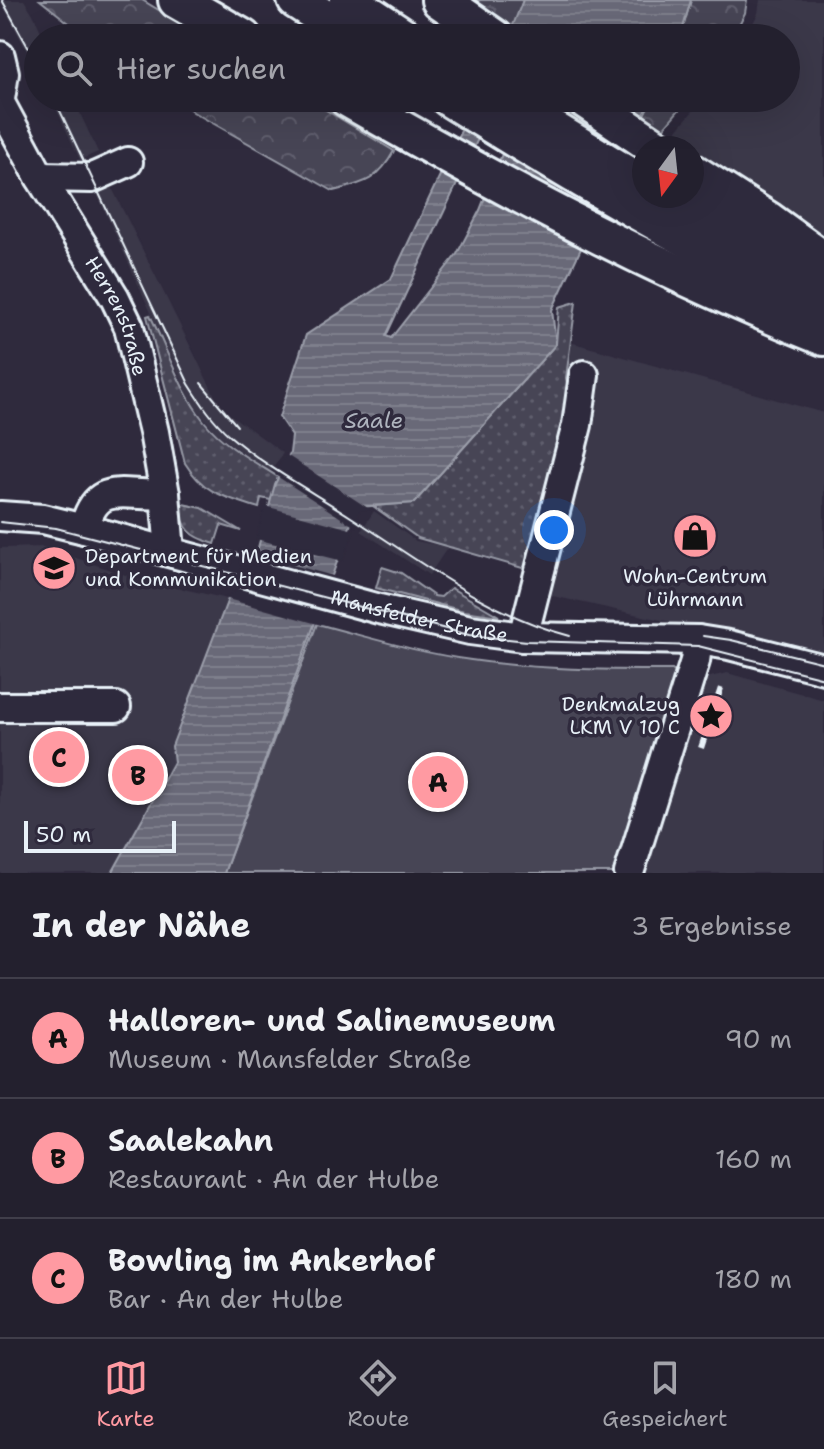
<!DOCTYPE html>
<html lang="de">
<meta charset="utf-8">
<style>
:root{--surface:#23202e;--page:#2f2d3a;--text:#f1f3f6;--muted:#a3a3aa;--line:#403e4a;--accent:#ff9aa2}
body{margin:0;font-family:"Shantell Sans",sans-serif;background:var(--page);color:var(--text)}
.compass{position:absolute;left:632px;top:136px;width:72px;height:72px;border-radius:50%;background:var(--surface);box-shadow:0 8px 32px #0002;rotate:195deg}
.scale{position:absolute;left:24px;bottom:20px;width:152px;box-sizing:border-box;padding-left:8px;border:4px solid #e8f1f8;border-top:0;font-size:22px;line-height:28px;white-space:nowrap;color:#e8f1f8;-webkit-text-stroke:6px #2f2a3d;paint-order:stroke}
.you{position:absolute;left:554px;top:530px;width:28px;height:28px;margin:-20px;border:6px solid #fff;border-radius:50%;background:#1a73e8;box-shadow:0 0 0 12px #1a73e833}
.badge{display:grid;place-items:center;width:52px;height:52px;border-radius:50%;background:var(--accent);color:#111;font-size:26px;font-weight:700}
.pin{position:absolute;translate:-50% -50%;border:4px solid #fff;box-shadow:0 2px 8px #0006}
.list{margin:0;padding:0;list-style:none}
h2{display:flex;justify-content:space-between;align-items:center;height:104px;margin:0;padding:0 32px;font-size:34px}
h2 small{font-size:26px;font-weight:400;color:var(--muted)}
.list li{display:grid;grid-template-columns:52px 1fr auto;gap:24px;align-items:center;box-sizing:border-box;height:120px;padding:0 32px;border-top:2px solid var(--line)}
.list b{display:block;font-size:30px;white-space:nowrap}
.list p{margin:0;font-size:26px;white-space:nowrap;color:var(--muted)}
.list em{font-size:26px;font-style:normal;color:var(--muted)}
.icon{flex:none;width:44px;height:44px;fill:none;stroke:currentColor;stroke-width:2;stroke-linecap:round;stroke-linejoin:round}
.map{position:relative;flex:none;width:824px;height:873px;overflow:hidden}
.search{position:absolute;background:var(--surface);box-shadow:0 8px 32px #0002;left:24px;right:24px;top:24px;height:88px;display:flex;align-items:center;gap:20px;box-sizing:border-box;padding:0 28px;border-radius:44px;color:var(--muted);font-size:30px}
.sheet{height:464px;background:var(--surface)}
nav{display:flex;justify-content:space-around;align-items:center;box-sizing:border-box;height:112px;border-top:2px solid var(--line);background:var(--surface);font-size:22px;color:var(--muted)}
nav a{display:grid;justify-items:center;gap:4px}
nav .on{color:var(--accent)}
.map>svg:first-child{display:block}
.built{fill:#3b3749}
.grass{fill:url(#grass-dots);stroke:#979aa6;stroke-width:2}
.forest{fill:url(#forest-crowns);stroke:#979aa6;stroke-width:2}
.park{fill:#464455;stroke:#979aa6;stroke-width:2}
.water{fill:url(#water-rules);stroke:#9c9fab;stroke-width:2}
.pier{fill:#2f2a3d}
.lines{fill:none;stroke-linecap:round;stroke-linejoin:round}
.minor-casing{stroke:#e8f1f8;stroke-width:34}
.major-casing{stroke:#e8f1f8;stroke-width:42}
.minor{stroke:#2f2a3d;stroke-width:28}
.major{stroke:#2f2a3d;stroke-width:36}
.tram{stroke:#e8f1f8;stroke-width:2}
.rail{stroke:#e8f1f8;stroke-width:6;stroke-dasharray:12 6;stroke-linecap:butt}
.labels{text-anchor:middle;stroke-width:7;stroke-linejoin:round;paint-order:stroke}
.street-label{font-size:20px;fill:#e8f1f8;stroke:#2f2a3d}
.poi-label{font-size:20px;fill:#e8f1f8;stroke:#2f2a3d;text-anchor:start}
.water-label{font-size:22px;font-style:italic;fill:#afb4be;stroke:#2f2a3d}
</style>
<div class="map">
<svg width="824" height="873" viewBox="0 0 824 873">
<defs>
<pattern id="grass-dots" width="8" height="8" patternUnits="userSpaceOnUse" patternTransform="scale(2)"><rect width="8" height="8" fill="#464455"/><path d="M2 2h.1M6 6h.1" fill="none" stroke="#615f6e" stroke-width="1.8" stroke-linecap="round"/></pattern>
<pattern id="forest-crowns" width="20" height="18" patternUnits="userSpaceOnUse" patternTransform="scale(2)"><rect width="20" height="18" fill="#464455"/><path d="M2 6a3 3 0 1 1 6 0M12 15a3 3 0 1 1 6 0" fill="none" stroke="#615f6e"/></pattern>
<pattern id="water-rules" width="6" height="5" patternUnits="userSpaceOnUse" patternTransform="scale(2)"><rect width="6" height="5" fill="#696978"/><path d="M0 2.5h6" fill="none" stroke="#7e7f8c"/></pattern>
</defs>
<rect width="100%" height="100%" fill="#2f2a3d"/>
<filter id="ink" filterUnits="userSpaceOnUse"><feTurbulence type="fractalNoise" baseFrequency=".0125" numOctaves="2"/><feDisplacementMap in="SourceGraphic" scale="16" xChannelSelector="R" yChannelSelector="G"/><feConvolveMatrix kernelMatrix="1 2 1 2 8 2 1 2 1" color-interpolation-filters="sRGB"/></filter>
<g filter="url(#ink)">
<!-- built -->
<g class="built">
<path d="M 0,0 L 24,0 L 33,14 L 44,38 L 38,38 L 38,72 Z"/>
<path d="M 760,0 L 824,0 L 824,234 L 792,217 L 692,153 L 692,148 L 685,148 L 670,138 L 704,98 L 786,98 L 786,38 L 746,38 L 758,13 Z"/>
<path d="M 51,98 L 73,98 L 98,152 L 80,160 Z"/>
<path d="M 111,186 L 216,398 L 228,413 L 283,453 L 270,473 L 216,433 L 192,403 L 97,194 Z"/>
<path d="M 570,342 L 824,413 L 824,660 L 729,635 L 521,589 L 571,404 L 566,378 Z"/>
<path d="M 374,511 L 416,541 L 448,547 L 429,575 L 361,531 Z"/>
<path d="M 44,547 L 134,578 L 228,599 L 174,744 L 177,761 L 114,873 L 0,873 L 0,548 Z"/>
<path d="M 727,673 L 824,700 L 824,873 L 645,873 L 703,686 L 710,677 Z"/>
</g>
<!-- grass -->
<g class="grass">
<path d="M 576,302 L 566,378 L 571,404 L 526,569 L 418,538 L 373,506 L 414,503 L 556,344 L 559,307 Z"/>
<path d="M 150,315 C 167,349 180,391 204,421 C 223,445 253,461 278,477 L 271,500 L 261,498 L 259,508 C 225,497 204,494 185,463 L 147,316 Z"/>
<path d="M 178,503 L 202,508 L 241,531 L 221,525 L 215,544 C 189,536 184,530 178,503 Z"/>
<path d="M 382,567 L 401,573 L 434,596 L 441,597 L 451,588 L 499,616 L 464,611 L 376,588 Z"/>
</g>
<!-- forest -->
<g class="forest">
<path d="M 40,0 L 142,0 L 205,38 L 88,38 Z"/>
<path d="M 469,0 L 523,0 L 513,29 Z"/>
<path d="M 691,0 L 747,0 L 745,13 L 732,38 L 680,38 Z"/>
<path d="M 177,98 L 306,98 L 394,151 C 378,181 364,183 333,191 L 193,112 Z"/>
<path d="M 652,98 L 689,98 L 662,130 L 642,118 Z"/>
</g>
<!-- park -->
<path class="park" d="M 317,624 C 368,637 419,653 471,660 C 538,670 605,670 672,670 L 676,673 L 620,873 L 224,873 Z"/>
<!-- water -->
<g class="water">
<path d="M 523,0 L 691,0 L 680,38 L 550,38 L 553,30 L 547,29 L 540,38 L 508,38 Z"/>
<path d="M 524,98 L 652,98 L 552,310 L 556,344 L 414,503 L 357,507 L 224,873 L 112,873 L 174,762 L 172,746 L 228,599 L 247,589 L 275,484 L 290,453 L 292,436 L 279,417 L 306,335 L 391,279 L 468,116 L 484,126 L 386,336 L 391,338 L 457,254 L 480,210 Z"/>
</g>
<!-- pier -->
<g class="pier">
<path d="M 285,454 L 371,510 L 360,510 L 355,527 L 275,475 Z"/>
<path d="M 265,506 L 354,530 L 343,561 L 256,539 Z"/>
<path d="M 252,554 L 337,577 L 321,625 L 224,598 L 244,586 Z"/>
</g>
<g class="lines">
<!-- minor casing -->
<g class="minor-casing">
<g id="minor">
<path d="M 0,56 L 4,73 L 0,99"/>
<path id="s1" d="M 0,103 L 40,177 L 115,298 L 129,327 L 154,432 L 165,494 L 170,551"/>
<path d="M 40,177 L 92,178 L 128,162"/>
<path id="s2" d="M 0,516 L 43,519 L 84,529 L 379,609 L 470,630 L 523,637 L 698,640 L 729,645 L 824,669"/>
<path d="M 84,529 C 97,477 124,498 165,494"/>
<path d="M 523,637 L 577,425 L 584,375"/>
<path d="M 0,707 L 116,707"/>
<path d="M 629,873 L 695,661 L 698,640"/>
</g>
</g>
<!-- major casing -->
<g class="major-casing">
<g id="major">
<path d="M 177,0 L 243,38"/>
<path d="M 296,0 L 355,38"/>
<path d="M 348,0 L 406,38"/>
<path d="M 440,0 L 495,38"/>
<path d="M 347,98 C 501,187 659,271 824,337"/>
<path d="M 449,98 C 571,174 694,247 824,309"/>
<path d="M 501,98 L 644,185"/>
<path d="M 583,98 L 657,148"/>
<path d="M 692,172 L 769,221 L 823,260"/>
<path d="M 663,196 L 753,244 L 824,278"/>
</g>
</g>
<!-- minor -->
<use href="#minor" class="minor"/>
<!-- major -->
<use href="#major" class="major"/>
<!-- tram -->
<g class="tram">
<path d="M 2,0 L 38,65"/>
<path d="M 54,98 L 189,384 C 201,403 213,421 230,436 C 267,468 311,491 351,517 C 421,562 489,615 570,636"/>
<path d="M 201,383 L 237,426"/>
<path d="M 0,522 L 56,528 L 469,635 L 527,641 L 698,646 L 824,678"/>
<path d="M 703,636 L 731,640 L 824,663"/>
</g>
<!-- rail -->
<path class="rail" d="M 701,748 L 721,688"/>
</g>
</g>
<!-- icons -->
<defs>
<g id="shop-disc" transform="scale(2.3)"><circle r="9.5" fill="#ff9aa2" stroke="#2f2a3d"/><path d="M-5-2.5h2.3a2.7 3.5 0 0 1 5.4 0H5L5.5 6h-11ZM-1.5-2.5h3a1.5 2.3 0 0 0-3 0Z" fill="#111"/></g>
<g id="university-disc" transform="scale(2.3)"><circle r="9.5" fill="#ff9aa2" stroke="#2f2a3d"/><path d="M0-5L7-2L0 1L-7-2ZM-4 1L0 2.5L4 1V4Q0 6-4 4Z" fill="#111"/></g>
<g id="sight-disc" transform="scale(2.3)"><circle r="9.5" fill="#ff9aa2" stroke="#2f2a3d"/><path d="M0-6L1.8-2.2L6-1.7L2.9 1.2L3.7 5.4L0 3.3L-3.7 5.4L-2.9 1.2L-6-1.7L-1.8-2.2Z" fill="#111"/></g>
</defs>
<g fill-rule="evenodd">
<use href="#shop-disc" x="695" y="536"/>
<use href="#university-disc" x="54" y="568"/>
<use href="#sight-disc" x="711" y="716"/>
</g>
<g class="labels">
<!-- street labels -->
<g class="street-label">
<text dy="7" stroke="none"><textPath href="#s1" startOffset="244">Herrenstraße</textPath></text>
<text dy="7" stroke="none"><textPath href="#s2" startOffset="432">Mansfelder Straße</textPath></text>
</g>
<!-- poi labels -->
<g class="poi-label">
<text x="85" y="563">Department für Medien<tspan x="85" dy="23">und Kommunikation</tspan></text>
<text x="695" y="583" text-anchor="middle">Wohn-Centrum<tspan x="695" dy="23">Lührmann</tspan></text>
<text x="680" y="711" text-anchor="end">Denkmalzug<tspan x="680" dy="23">LKM V 10 C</tspan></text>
</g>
<!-- water labels -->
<g class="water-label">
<text x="374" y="428">Saale</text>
</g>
</g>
</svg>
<svg class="compass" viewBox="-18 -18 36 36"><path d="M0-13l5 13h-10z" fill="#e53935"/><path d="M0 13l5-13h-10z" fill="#a3a3aa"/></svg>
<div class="scale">50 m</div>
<div class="you"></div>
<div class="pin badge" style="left:438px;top:782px">A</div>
<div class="pin badge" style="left:138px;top:775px">B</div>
<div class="pin badge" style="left:59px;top:757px">C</div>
<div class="search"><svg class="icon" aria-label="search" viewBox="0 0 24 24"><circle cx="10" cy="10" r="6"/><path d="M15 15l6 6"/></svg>Hier suchen</div>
</div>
<section class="sheet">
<h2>In der Nähe<small>3 Ergebnisse</small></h2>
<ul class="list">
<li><span class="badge">A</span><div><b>Halloren- und Salinemuseum</b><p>Museum · Mansfelder Straße</p></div><em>90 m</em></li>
<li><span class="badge">B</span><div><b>Saalekahn</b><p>Restaurant · An der Hulbe</p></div><em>160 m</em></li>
<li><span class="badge">C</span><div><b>Bowling im Ankerhof</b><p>Bar · An der Hulbe</p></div><em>180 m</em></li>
</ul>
</section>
<nav>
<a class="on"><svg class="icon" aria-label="map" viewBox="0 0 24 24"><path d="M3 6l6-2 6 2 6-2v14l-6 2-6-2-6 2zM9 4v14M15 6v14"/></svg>Karte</a>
<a><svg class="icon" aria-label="directions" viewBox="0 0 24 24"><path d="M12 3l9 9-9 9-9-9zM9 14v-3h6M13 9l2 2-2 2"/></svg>Route</a>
<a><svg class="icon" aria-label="saved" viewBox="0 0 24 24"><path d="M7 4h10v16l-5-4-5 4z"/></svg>Gespeichert</a>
</nav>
